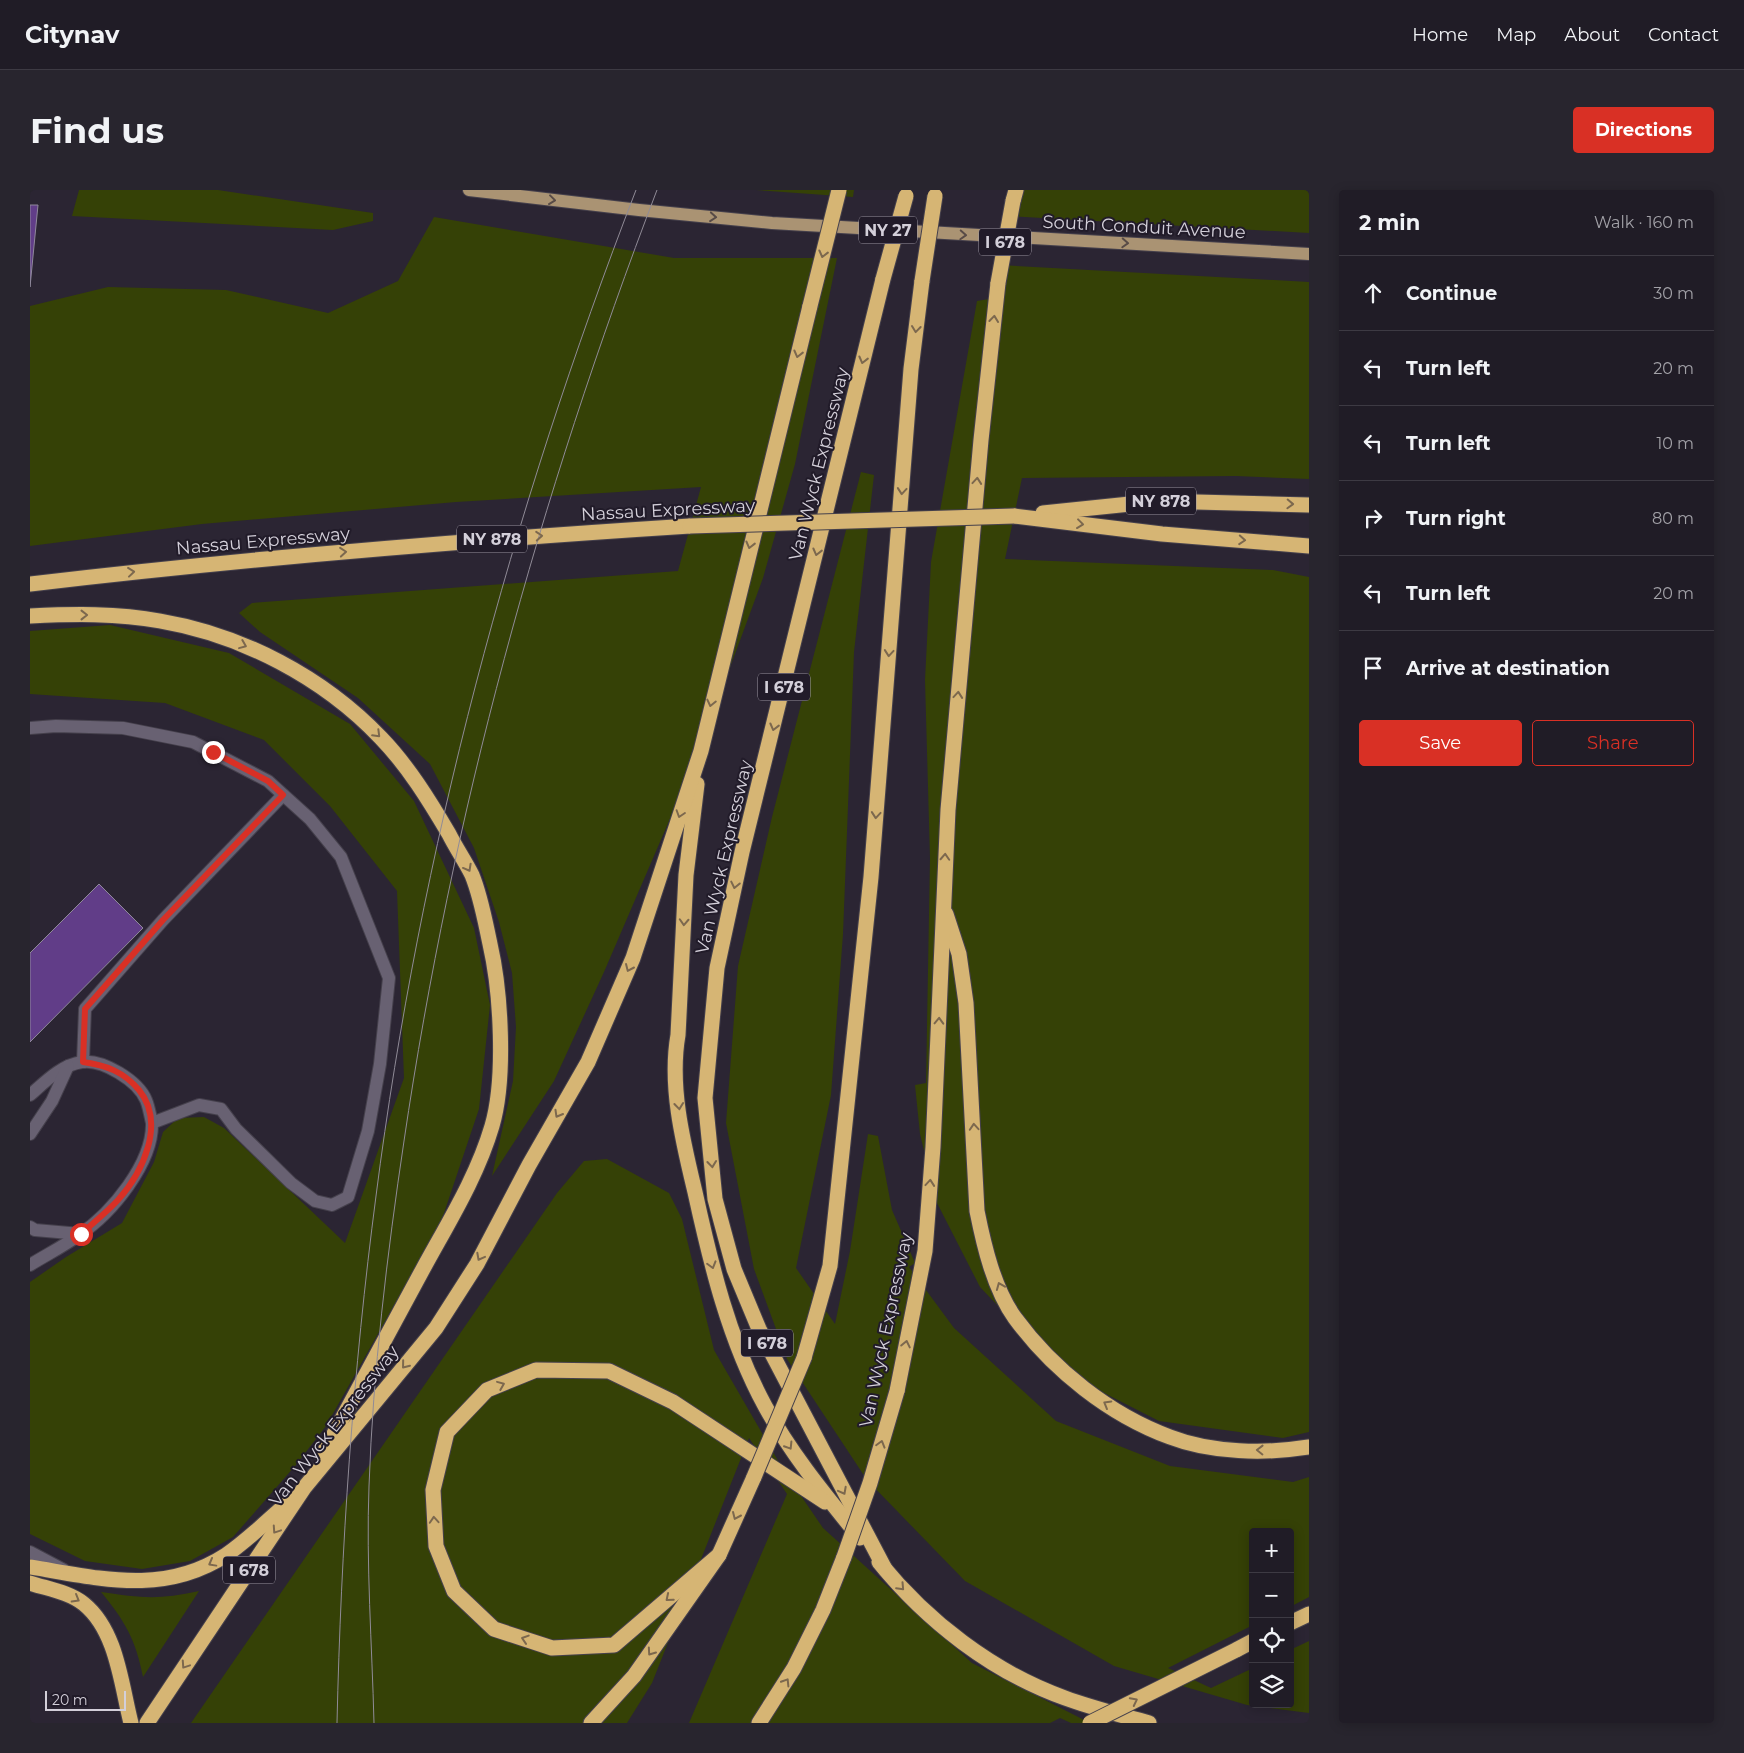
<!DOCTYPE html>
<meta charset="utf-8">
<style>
:root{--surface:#201c26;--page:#28252e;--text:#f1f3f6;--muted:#a2a1a7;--line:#3d3a43;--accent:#d93025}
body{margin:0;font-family:Montserrat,sans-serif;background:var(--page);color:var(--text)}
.controls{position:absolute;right:15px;bottom:15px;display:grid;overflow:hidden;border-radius:5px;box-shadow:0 2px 12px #0003}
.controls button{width:45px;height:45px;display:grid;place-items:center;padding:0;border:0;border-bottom:1px solid var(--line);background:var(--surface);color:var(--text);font:25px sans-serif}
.scale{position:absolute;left:15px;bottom:12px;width:81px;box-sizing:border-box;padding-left:5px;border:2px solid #d3cfd9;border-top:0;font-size:14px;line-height:18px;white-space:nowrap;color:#d3cfd9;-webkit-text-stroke:4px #211b29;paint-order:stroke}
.stop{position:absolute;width:15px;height:15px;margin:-11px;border:4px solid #d93025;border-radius:50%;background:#fff}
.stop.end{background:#d93025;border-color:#fff;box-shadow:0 1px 5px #0008}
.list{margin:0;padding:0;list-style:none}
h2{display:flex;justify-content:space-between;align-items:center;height:65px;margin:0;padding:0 20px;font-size:21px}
h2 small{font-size:16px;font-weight:400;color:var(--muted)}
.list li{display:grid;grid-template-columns:32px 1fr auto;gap:15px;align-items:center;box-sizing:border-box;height:75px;padding:0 20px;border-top:1px solid var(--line)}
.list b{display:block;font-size:19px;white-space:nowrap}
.list em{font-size:16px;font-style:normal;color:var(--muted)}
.actions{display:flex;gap:10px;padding:15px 20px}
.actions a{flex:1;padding:11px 0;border:1px solid var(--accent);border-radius:5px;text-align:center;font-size:18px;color:var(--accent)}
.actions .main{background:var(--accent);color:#fff}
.icon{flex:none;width:28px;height:28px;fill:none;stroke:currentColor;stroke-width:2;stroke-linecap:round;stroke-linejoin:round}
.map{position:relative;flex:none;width:1279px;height:1533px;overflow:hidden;border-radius:5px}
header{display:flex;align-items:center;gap:30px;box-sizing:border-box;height:70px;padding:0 25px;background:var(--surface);border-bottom:1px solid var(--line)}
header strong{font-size:24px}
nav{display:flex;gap:28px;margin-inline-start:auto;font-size:18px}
.intro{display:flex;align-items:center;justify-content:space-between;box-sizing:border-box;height:120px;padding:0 30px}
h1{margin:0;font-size:35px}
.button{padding:12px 22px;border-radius:5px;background:var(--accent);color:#fff;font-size:18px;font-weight:700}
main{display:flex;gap:30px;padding:0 30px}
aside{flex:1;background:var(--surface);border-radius:5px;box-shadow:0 2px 12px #0003}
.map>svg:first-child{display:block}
.green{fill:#354106}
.building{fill:#613d88;stroke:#90899b}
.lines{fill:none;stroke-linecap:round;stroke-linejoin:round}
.minor-casing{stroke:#45404c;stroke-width:14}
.major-casing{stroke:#45404c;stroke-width:14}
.highway-casing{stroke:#45404c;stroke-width:17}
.minor{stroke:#686172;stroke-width:12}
.major{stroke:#aa9373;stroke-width:12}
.highway{stroke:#d6b574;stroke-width:15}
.tram{stroke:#908b97;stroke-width:1}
.highway-bridge-casing{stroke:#45404c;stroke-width:17;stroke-linecap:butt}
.highway-bridge{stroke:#d6b574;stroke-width:15}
.oneway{stroke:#584b47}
.oneway2{stroke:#7c684e}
.route{stroke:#d93025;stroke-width:6}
.labels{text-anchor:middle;stroke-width:4;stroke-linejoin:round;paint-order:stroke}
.shield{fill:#211b29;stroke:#9e99a4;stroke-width:1}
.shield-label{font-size:16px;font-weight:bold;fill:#d3cfd9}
.street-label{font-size:18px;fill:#d3cfd9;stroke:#211b29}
</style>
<header>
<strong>Citynav</strong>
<nav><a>Home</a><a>Map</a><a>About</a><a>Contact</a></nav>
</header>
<div class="intro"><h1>Find us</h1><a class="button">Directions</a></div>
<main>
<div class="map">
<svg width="1279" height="1533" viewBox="0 0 1279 1533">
<rect width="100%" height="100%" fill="#2b2533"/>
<!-- green -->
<g class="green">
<path d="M 49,0 L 188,0 L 343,23 L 343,31 L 303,40 L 42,26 Z"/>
<path d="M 726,0 L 824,0 L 823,7 Z"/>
<path d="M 985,0 L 1279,0 L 1279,43 L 979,26 Z"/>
<path d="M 404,27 L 644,68 L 807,68 L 765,274 L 733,388 L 670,559 L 574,782 L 524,891 L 462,986 L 483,891 L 486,837 L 482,783 L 469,732 L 444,658 L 400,574 L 328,508 L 230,442 L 209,423 L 222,413 L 648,381 L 671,297 L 426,312 L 172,334 L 0,356 L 0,116 L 78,97 L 196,100 L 298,123 L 368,91 Z"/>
<path d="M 970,75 L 1279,92 L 1279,289 L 1206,286 L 992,288 L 975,369 L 1243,380 L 1279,387 L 1279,1242 L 1253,1248 L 1129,1231 L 1029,1180 L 950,1097 L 906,1011 L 890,944 L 885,895 L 896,893 L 900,668 L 895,490 L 901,372 L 947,111 L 965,108 Z"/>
<path d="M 831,282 L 844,285 L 824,462 L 813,744 L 801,905 L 766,1078 L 805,1134 L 820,1061 L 838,944 L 848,946 L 862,1020 L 885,1073 L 879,1077 L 924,1138 L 1026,1231 L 1140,1276 L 1263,1292 L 1279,1287 L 1279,1407 L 1260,1417 L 1260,1342 L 1223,1342 L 1223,1435 L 1138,1478 L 1181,1498 L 1223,1478 L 1223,1514 L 1260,1514 L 1260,1460 L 1279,1451 L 1279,1523 L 1217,1515 L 1084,1476 L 935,1391 L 837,1290 L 757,1169 L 724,1079 L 696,933 L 708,776 L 742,627 Z"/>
<path d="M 80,435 L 199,463 L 320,534 L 384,611 L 444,738 L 460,815 L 449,919 L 411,1032 L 296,1236 L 265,1276 L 203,1347 L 160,1371 L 112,1379 L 55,1371 L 0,1344 L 0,1092 L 36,1067 L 92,1033 L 124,972 L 133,942 L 148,928 L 174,927 L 194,938 L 315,1053 L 374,888 L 367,701 L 300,616 L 234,550 L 135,513 L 0,504 L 0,441 Z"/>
<path d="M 577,969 L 639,1003 L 652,1029 L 684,1160 L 754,1281 L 793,1338 L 942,1473 L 1060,1533 L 1041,1533 L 1030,1528 L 1020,1533 L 659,1533 L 757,1304 L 719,1248 L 622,1493 L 597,1533 L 161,1533 L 527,1003 L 554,971 Z"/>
<path d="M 169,1401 L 113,1487 C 106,1450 95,1431 71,1402 C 111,1408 129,1410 169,1401 Z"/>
</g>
<!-- building -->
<g class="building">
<path d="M 0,15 L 8,15 L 0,97 Z"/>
<path d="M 69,694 L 113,738 L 0,852 L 0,763 Z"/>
</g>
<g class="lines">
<!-- minor casing -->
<g class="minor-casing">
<g id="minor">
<path d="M 0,538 L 26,536 L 93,538 L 163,552 L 238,591 L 280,629 L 311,667 L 359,788 L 350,874 L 338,941 L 318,1007 L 302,1015 L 285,1011 L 261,993 L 206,939 L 191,919 L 169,915 L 122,933 C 123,973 82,1023 49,1045 C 34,1056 16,1065 0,1075"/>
<path d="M 53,872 L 55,819 L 133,730 L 253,605"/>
<path d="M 0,905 C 15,892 31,875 52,872 C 73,869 108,891 116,910 C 119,917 120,925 122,933"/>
<path d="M 0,944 L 22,911 L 38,876"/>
<path d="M 0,1037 L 5,1040 L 51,1044"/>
<path d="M 0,1362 L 34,1380"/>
</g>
</g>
<!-- major casing -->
<g class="major-casing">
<path id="major" d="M 439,0 L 609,20 L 742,33 L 1279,64"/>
</g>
<!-- highway casing -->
<g class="highway-casing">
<g id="highway">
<path d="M 983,11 L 986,0"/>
<path d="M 853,89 L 712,662 L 687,778 L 675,908 L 685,1009 L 704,1079 L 729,1139 L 855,1379"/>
<path d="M 1013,323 L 1129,311 L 1279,315"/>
<path d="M 984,326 L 1132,344 L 1279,356"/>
<path d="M 0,394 C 219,368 440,350 660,336"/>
<path d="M 0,426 C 43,424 87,423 130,431 C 212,445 293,487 351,548 C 378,576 399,610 419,644 C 426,658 435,671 442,685 C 451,707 455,731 460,754 C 471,802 476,888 462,936 C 447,987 418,1033 393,1079 C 359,1142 325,1204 292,1266"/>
<path d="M 667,594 L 656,685 L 648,845 C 639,896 653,952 665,1002 C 681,1075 699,1150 735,1216 C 761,1264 796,1306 830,1348"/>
<path d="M 916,724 L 929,764 L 936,813 L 947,1021 C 954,1056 964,1099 985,1128 C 1023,1180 1080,1225 1140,1247 C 1181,1263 1236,1264 1279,1257"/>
<path d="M 774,1168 L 800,1076 L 841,687 L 881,179 L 892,91"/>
<path d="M 867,1201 L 895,1061 L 903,957 L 918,620 L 951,250 L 968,93"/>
<path d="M 689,1365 L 584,1455 L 522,1458 L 464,1439 L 424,1401 L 406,1356 L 403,1300 L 417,1242 L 457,1200 L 506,1180 L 579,1181 L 643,1212 L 795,1312"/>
<path d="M 849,1372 C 897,1431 962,1482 1035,1508 C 1062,1518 1091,1525 1119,1533"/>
<path d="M 0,1377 C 69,1388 133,1406 196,1365 C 218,1350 239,1329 260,1311"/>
<path d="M 0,1393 C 18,1399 39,1402 54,1414 C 87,1441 91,1494 101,1533"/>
<path d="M 1260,1433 L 1279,1424"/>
<path d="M 1206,1460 L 1223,1451"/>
<path d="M 117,1533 L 274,1298 L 406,1138 L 447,1074 L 499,975 L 558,872 L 603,768 L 671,561 L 780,116"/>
<path d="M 561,1533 L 604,1486 L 689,1365 L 724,1287"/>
<path d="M 729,1533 L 764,1478 L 793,1420 L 814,1367"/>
</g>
</g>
<!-- minor -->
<use href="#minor" class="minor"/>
<!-- major -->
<use href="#major" class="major"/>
<!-- highway -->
<use href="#highway" class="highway"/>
<!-- tram -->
<g class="tram">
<path d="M 307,1533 C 311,1357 323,1181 346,1006 C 390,662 481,323 606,0"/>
<path d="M 344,1533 C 342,1454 336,1375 339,1296 C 343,1181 357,1065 374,951 C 422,625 509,308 627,0"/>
</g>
<!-- highway-bridge casing -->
<g class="highway-bridge-casing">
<g id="highway-bridge">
<path d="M 853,89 L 876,6"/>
<path d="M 892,91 L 905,6"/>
<path d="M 968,93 L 983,11"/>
<path d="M 780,116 L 809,0"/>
<path d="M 660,336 L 984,326"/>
<path d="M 724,1287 L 774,1168"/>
<path d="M 814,1367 L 840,1293 L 867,1201"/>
<path d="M 1060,1533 L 1206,1460"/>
</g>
</g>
<!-- highway-bridge -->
<use href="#highway-bridge" class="highway-bridge"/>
</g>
<!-- one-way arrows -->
<defs><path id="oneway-chevron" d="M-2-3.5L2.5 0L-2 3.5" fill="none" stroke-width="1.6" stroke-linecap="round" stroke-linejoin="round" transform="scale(1.25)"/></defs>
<g class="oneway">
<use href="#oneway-chevron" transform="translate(522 10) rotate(7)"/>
<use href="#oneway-chevron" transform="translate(683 27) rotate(5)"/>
<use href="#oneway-chevron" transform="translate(933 45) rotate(3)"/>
<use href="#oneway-chevron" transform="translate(1095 53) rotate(3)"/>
</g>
<g class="oneway2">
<use href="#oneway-chevron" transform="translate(793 64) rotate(104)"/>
<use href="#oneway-chevron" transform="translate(964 129) rotate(-84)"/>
<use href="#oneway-chevron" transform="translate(886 139) rotate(97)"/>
<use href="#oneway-chevron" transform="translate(768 164) rotate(104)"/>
<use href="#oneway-chevron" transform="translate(833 170) rotate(104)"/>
<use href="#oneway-chevron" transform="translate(947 291) rotate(-85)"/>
<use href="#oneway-chevron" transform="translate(872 301) rotate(95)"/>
<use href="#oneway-chevron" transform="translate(1260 314) rotate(2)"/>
<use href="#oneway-chevron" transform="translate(1050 334) rotate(7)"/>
<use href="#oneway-chevron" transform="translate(509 346) rotate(-4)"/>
<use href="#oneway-chevron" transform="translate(1212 350) rotate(4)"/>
<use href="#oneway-chevron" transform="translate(720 355) rotate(104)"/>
<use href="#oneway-chevron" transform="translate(313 362) rotate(-5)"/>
<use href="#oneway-chevron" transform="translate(787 362) rotate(104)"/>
<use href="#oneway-chevron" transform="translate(101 382) rotate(-6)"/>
<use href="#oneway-chevron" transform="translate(54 425)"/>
<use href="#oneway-chevron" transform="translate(213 455) rotate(22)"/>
<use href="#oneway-chevron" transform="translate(859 463) rotate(95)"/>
<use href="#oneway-chevron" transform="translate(928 505) rotate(-85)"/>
<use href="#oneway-chevron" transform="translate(681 513) rotate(103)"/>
<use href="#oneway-chevron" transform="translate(744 537) rotate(104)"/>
<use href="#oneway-chevron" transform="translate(347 544) rotate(45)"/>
<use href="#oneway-chevron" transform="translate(650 624) rotate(108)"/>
<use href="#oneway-chevron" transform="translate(846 625) rotate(95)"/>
<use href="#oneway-chevron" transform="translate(915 667) rotate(-87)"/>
<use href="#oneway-chevron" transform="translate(438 678) rotate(61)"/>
<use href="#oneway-chevron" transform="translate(705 695) rotate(102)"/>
<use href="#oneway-chevron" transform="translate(654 732) rotate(93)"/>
<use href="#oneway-chevron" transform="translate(599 778) rotate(114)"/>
<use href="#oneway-chevron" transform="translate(909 831) rotate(-88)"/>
<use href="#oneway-chevron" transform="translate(649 916) rotate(84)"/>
<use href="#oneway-chevron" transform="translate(528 924) rotate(120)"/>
<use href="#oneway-chevron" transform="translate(944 937) rotate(-94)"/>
<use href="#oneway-chevron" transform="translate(682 974) rotate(84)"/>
<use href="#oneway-chevron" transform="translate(900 993) rotate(-85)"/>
<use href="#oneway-chevron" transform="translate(450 1067) rotate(118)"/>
<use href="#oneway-chevron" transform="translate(682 1075) rotate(74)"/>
<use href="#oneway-chevron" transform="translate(970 1096) rotate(-112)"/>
<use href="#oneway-chevron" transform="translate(876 1154) rotate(-78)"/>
<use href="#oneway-chevron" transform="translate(375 1175) rotate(129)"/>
<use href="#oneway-chevron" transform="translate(471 1195) rotate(-22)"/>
<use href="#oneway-chevron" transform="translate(1077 1214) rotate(-150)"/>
<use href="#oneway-chevron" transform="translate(851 1254) rotate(-74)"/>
<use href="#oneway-chevron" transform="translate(759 1256) rotate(58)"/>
<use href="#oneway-chevron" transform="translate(1230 1260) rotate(-179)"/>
<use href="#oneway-chevron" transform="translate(813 1301) rotate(62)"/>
<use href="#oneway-chevron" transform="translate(706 1326) rotate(114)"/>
<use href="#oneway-chevron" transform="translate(404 1330) rotate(-94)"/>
<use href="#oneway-chevron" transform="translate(246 1340) rotate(124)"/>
<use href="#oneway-chevron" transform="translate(182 1373) rotate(151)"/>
<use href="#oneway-chevron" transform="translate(871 1397) rotate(47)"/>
<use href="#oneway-chevron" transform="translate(639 1408) rotate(140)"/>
<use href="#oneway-chevron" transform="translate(46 1409) rotate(30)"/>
<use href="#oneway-chevron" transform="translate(495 1449) rotate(-162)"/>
<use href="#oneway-chevron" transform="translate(621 1462) rotate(125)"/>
<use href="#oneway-chevron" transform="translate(155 1475) rotate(124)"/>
<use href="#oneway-chevron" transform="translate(756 1492) rotate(-58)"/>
<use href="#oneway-chevron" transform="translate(1104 1511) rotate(-27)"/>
</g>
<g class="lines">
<!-- route -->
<path class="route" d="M 51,1044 C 63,1033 77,1022 88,1010 C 113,982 136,933 109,900 C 94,882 76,875 53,872 L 55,819 L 133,730 L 253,605 L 238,591 L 183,562"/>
</g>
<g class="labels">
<!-- shield labels -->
<g class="shield">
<rect x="829" y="26.5" width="58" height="27" rx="4"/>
<rect x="949" y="38.5" width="52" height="27" rx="4"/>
<rect x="1096" y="297.5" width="70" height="27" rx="4"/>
<rect x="427" y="335.5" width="70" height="27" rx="4"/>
<rect x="728" y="483.5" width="52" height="27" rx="4"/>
<rect x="711" y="1139.5" width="52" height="27" rx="4"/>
<rect x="193" y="1366.5" width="52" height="27" rx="4"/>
</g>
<g class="shield-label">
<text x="858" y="46">NY 27</text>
<text x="975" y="58">I 678</text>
<text x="1131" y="317">NY 878</text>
<text x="462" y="355">NY 878</text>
<text x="754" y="503">I 678</text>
<text x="737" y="1159">I 678</text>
<text x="219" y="1386">I 678</text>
</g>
<!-- street labels -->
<g class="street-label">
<text transform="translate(1114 37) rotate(3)" y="6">South Conduit Avenue</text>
<text transform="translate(789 274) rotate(-76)" y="6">Van Wyck Expressway</text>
<text transform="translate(638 320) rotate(-3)" y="6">Nassau Expressway</text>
<text transform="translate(233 351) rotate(-5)" y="6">Nassau Expressway</text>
<text transform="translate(694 667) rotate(-77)" y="6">Van Wyck Expressway</text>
<text transform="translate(856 1140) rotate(-78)" y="6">Van Wyck Expressway</text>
<text transform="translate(304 1236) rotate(-52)" y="6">Van Wyck Expressway</text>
</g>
</g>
</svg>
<div class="controls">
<button>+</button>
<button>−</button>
<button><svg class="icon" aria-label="locate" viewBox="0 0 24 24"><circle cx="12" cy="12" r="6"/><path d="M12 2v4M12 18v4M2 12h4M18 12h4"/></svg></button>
<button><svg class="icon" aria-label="layers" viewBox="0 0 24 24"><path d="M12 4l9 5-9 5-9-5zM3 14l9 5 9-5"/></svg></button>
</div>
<div class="scale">20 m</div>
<div class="stop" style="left:51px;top:1044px"></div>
<div class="stop end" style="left:183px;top:562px"></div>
</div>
<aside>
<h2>2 min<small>Walk · 160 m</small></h2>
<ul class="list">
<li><svg class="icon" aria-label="ahead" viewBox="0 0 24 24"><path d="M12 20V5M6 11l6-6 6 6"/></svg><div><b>Continue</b></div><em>30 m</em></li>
<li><svg class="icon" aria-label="left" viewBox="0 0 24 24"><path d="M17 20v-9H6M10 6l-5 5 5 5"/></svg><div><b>Turn left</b></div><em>20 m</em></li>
<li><svg class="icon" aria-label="left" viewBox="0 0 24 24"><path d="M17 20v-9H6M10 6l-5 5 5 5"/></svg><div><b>Turn left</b></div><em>10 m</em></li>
<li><svg class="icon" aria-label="right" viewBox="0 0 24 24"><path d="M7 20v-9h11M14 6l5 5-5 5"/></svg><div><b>Turn right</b></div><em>80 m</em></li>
<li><svg class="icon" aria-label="left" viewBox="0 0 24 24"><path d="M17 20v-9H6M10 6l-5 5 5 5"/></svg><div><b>Turn left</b></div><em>20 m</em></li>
<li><svg class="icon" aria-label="arrive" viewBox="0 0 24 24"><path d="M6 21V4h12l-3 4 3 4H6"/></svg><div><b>Arrive at destination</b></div></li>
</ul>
<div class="actions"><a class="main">Save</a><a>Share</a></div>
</aside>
</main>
